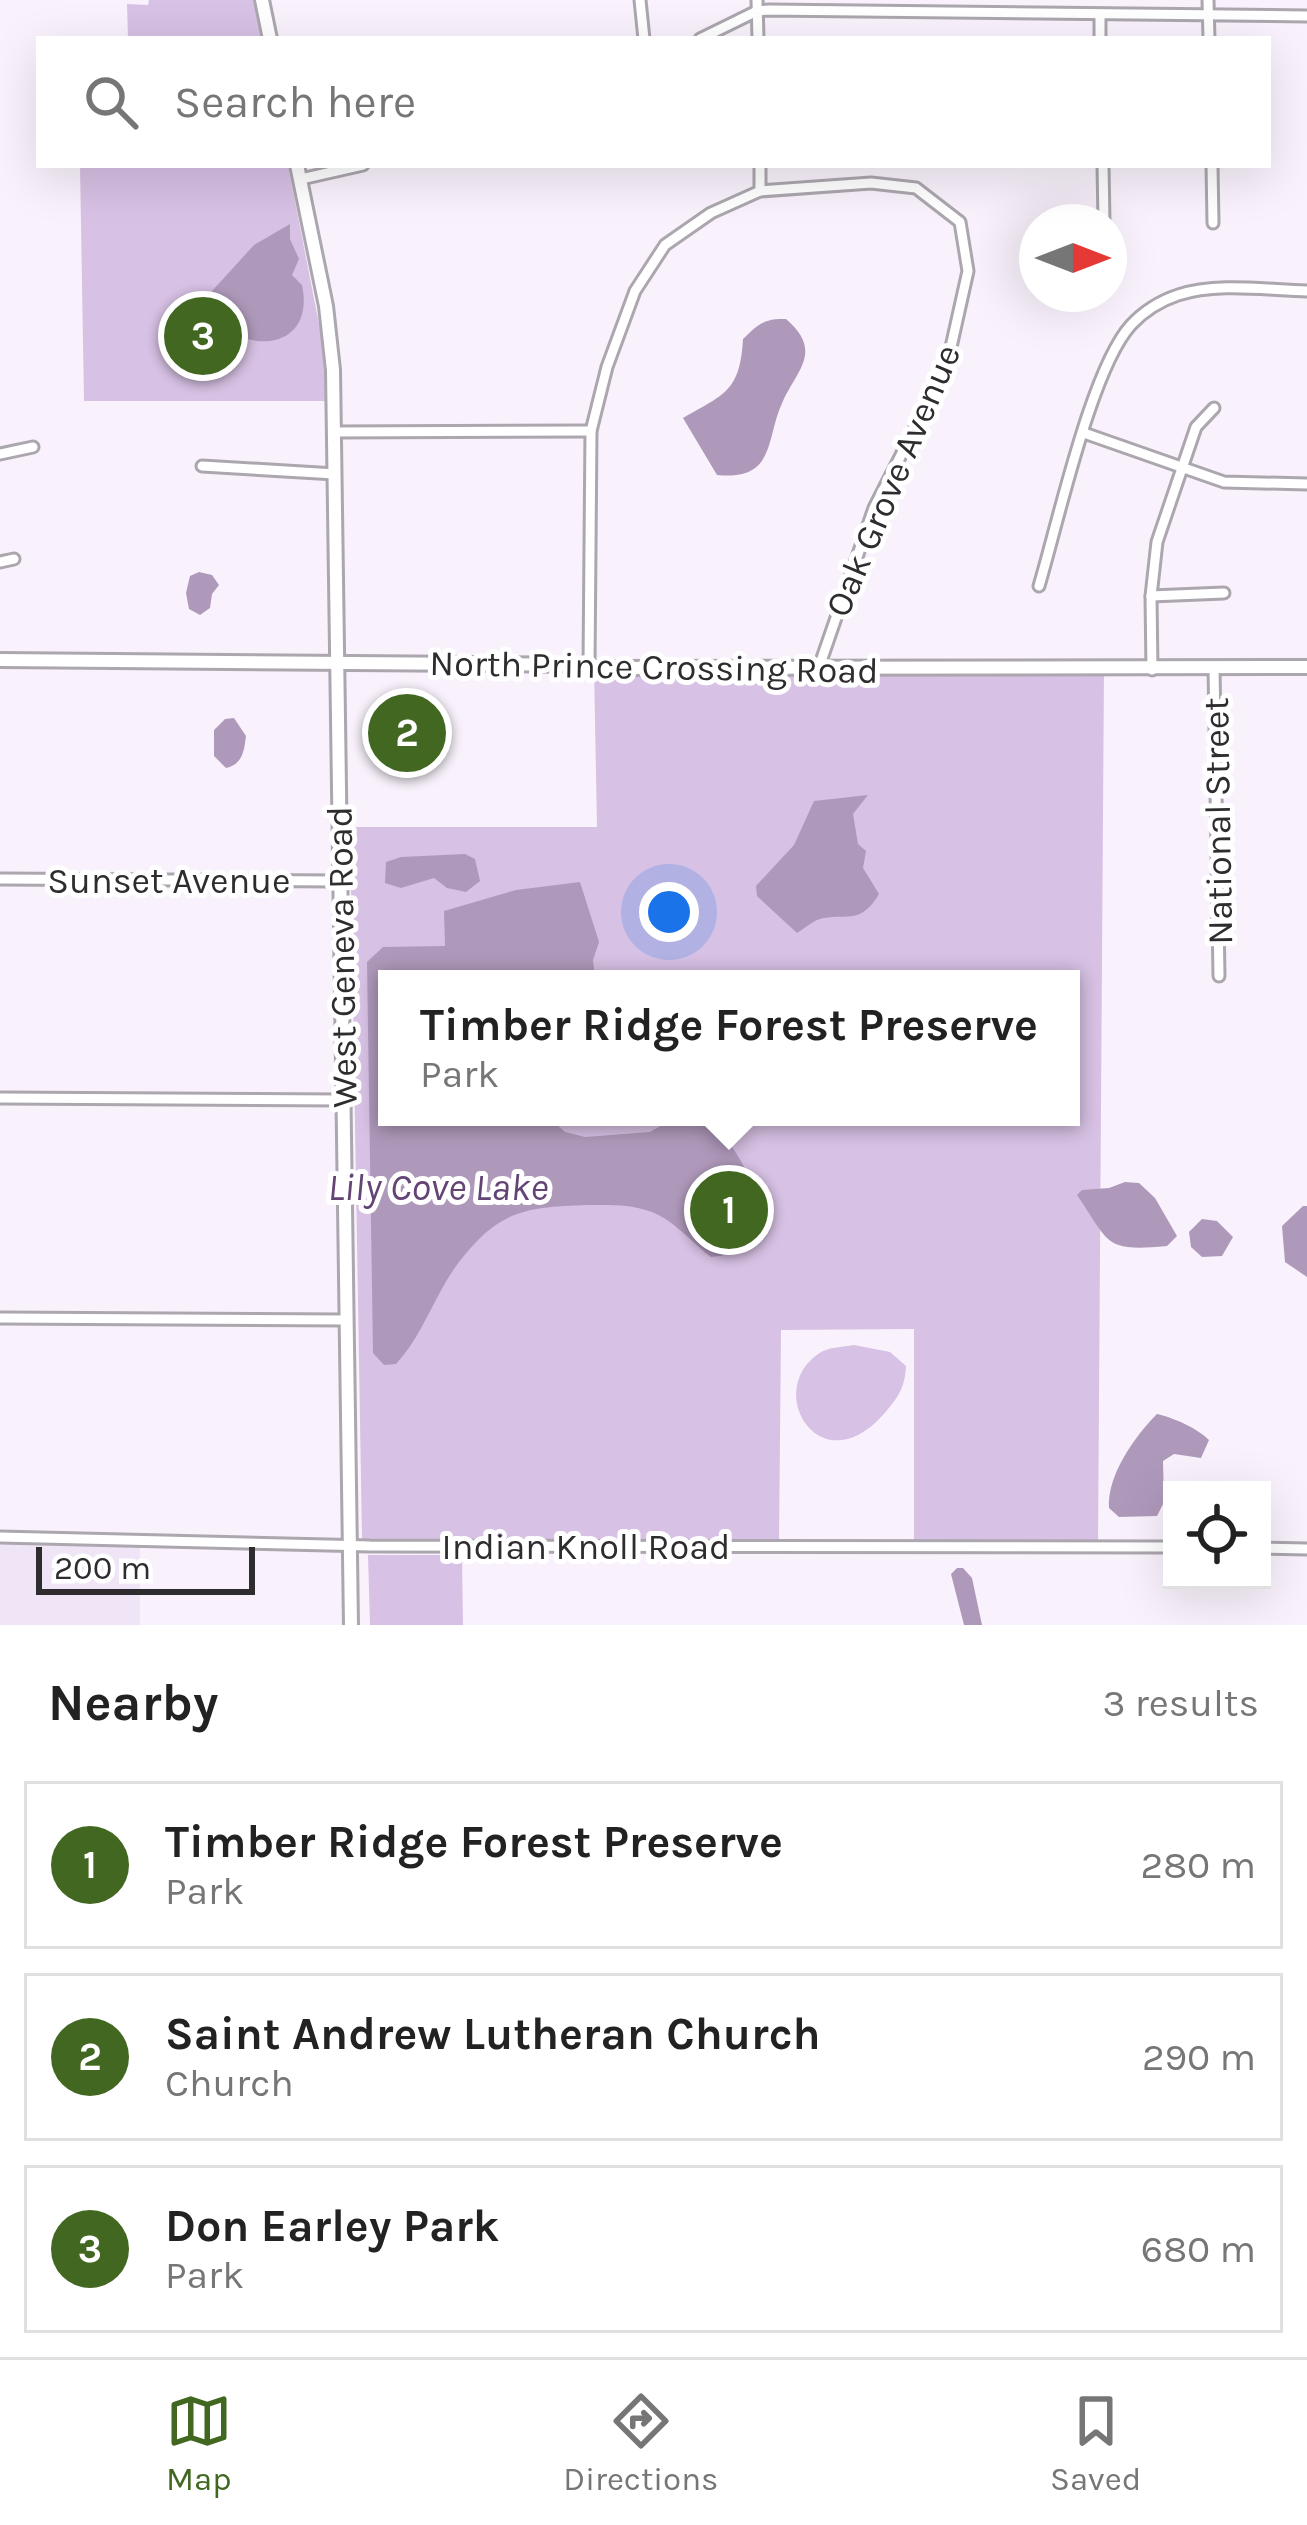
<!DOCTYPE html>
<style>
:root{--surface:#fff;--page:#f2f2f2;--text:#222;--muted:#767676;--line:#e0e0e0;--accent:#426721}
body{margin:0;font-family:Karla,sans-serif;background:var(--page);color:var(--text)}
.controls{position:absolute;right:36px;bottom:36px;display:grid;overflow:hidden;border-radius:0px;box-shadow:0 12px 48px #0002}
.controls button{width:108px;height:108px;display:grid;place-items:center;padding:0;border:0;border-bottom:3px solid var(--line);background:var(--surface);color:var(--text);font:60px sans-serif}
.compass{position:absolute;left:1019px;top:204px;width:108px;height:108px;border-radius:50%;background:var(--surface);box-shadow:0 12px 48px #0002;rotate:90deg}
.scale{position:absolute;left:36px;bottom:30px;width:219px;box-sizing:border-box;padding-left:12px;border:6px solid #2f2c30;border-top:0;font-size:33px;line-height:42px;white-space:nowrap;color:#2f2c30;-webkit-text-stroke:9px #fff;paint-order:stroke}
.you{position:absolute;left:669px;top:912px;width:42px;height:42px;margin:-30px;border:9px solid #fff;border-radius:50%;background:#1a73e8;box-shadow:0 0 0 18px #1a73e833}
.badge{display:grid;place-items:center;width:78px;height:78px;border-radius:50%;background:var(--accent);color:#fff;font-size:39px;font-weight:700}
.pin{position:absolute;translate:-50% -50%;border:6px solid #fff;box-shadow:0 3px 12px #0006}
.popup{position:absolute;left:378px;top:970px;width:702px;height:156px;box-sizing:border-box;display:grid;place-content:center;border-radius:0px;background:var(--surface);filter:drop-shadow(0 3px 9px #0005);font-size:39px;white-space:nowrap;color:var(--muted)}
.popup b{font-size:45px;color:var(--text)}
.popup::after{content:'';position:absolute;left:50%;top:100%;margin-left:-24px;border:24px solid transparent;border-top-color:var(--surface)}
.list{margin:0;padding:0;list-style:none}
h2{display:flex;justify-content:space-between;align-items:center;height:156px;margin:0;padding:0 48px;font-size:51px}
h2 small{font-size:39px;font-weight:400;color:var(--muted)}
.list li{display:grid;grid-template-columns:78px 1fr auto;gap:36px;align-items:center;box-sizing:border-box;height:168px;margin:0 24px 24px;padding:0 24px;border:3px solid var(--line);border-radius:0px}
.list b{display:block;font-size:45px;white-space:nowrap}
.list p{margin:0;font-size:39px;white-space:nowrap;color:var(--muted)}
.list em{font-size:39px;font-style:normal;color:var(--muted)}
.icon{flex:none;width:66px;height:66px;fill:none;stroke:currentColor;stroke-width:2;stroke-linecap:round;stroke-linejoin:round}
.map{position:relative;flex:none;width:1307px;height:1625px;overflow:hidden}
.search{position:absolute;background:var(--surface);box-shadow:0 12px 48px #0002;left:36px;right:36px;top:36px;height:132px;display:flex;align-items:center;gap:30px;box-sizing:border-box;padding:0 42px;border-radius:0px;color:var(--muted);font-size:45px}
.sheet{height:732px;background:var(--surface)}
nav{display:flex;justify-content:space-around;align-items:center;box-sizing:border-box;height:168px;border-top:3px solid var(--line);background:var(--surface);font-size:33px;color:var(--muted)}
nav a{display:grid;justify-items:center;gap:6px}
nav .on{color:var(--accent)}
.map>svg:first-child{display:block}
.built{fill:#f0e5f6}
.green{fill:#d7c1e4;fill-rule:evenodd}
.water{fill:#af99bb}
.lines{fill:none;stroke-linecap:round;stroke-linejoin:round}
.street-casing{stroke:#aca6af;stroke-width:15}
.secondary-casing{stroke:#aca6af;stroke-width:18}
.street{stroke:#fff;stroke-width:9}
.secondary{stroke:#fff;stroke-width:12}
.labels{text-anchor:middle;stroke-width:10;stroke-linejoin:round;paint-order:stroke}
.street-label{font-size:36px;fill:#2f2c30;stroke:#fff}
.water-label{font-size:39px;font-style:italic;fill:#634474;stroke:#fff}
</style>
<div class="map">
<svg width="1307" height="1625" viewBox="0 0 1307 1625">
<rect width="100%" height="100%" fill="#f9f2fc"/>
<!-- built -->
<path class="built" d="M 140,1543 L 140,1625 L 0,1625 L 0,1544 Z"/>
<!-- green -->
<g class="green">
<path d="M 149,0 L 253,0 L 262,39 L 128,39 L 127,4 L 148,5 Z"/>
<path d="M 80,165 L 288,165 L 334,401 L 84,401 Z"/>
<path d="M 594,668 L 1104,670 L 1098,1546 L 914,1545 L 914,1329 L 781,1330 L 779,1544 L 362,1539 L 350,827 L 597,827 ZM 387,979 L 1071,979 L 1071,1117 L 387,1117 Z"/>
<path d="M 854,1345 L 890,1352 L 906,1366 C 905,1389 897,1399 882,1416 C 820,1484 764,1392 818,1354 C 827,1347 843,1347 854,1345 Z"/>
<path d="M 368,1555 L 462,1555 L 463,1625 L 370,1625 Z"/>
</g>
<!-- water -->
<g class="water">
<path d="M 290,224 L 290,239 L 299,259 L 292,275 L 302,285 C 319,366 207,352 212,291 L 254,245 Z"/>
<path d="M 786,319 C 823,351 798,369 783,401 C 765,438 777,481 717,475 L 683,418 C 725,394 740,391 743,339 C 758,324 765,318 786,319 Z"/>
<path d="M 199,572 L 212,575 L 219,585 L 212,594 L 210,608 L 200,615 L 189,609 L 186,593 L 190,576 Z"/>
<path d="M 234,718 L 246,736 C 244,751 243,764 226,768 L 214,756 L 214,730 L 225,719 Z"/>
<path d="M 868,795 L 853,814 L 858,844 L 866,851 L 863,868 L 879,894 C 861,924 849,914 824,918 C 815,919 805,928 797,933 L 757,896 L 756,886 L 794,845 L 814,801 Z"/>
<path d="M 465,854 L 475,859 L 480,881 L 466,892 L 447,888 L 434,878 L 401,888 L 385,883 L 386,862 L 401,857 Z"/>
<path d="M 580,882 L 599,942 L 593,960 L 595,979 L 387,979 L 387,1117 L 548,1117 L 565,1132 L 585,1137 L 650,1132 L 676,1117 L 707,1117 C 742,1153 780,1211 734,1254 L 711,1257 C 694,1244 673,1220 652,1212 C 630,1204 611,1205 588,1205 C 526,1207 499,1210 459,1262 C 434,1295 424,1334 396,1364 L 384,1365 L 373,1353 L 367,962 L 383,947 L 445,946 L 444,911 L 516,890 Z"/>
<path d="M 1125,1182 L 1139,1183 L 1155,1198 L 1177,1236 L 1167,1246 C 1103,1252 1110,1243 1077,1195 L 1082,1190 L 1109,1188 Z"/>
<path d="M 1303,1206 L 1307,1206 L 1307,1277 L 1285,1262 L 1282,1226 Z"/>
<path d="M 1202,1219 L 1217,1221 L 1233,1237 L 1222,1256 L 1202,1257 L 1191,1247 L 1189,1232 Z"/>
<path d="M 1157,1414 C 1174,1418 1197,1428 1209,1440 L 1201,1458 L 1174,1454 L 1163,1461 L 1164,1502 L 1157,1516 L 1119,1517 L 1109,1508 C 1107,1475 1135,1436 1157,1414 Z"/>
<path d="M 957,1568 L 963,1568 L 972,1578 L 982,1625 L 964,1625 L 951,1574 Z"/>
</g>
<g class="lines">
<!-- street casing -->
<g class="street-casing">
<g id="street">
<path d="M 640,0 L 644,39"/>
<path d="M 757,0 L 758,39"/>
<path d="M 1208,0 L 1209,39"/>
<path d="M 1100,14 L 1100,39"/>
<path d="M 700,39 L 757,11 L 769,10 L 1307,16"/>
<path d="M 760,165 L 760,191"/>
<path d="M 1103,165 L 1104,222"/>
<path d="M 1212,165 L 1213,223"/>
<path d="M 301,179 L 363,165"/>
<path d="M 335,432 L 591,431"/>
<path d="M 1084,433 L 1224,482 L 1307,484"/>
<path d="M 0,454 L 33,447"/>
<path d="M 202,466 L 335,474"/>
<path d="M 0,562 L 14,559"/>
<path d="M 1039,586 C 1058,523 1091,369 1131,325 C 1144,311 1160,301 1178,295 C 1217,282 1267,290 1307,291"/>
<path d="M 1151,596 L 1224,593"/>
<path d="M 589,665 L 591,431 L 607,367 L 635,291 L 665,245 L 711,213 L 760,191 L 871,183 L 916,188 L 960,222 L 968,271 L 947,365 L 874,508 L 819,667"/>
<path d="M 1214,667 L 1219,976"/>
<path d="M 1152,670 L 1151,596 L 1157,542 L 1196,427 L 1214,408"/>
<path d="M 0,879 L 338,881"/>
<path d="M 0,1098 L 342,1100"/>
<path d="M 0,1318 L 344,1320"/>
<path d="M 0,1537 L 370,1546 L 1172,1547"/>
<path d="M 1262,1548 L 1307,1549"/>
</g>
</g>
<!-- secondary casing -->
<g class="secondary-casing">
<g id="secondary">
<path d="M 262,0 L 270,39"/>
<path d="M 297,165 L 326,306 L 333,370 L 351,1625"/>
<path d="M 0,660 L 589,665 L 594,668 L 1307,667"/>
</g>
</g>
<!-- street -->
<use href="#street" class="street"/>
<!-- secondary -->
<use href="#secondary" class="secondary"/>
</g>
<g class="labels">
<!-- street labels -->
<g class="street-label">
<text transform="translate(892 480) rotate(-67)" y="13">Oak Grove Avenue</text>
<text transform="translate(654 666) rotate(1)" y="13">North Prince Crossing Road</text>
<text transform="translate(1217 821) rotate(-91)" y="13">National Street</text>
<text x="169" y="893">Sunset Avenue</text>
<text transform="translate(341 957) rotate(-91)" y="13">West Geneva Road</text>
<text x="586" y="1559">Indian Knoll Road</text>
</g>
<!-- water labels -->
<g class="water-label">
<text x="438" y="1200">Lily Cove Lake</text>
</g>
</g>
</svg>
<div class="controls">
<button><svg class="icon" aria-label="locate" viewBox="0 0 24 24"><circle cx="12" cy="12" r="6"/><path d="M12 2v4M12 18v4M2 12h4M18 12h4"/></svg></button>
</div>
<svg class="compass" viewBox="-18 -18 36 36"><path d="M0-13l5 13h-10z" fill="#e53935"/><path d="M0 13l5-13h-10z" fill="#767676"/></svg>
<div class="scale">200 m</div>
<div class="you"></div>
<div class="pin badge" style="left:729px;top:1210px">1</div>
<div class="popup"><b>Timber Ridge Forest Preserve</b>Park</div>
<div class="pin badge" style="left:407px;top:733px">2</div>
<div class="pin badge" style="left:203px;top:336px">3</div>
<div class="search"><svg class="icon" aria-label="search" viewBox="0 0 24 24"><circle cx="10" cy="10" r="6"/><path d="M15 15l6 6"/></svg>Search here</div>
</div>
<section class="sheet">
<h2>Nearby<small>3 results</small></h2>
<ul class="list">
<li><span class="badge">1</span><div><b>Timber Ridge Forest Preserve</b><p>Park</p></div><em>280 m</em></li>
<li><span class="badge">2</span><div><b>Saint Andrew Lutheran Church</b><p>Church</p></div><em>290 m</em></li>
<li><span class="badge">3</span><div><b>Don Earley Park</b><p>Park</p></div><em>680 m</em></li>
</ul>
</section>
<nav>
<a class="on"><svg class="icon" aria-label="map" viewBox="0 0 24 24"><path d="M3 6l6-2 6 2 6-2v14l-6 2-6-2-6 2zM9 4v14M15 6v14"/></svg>Map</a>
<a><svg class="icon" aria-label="directions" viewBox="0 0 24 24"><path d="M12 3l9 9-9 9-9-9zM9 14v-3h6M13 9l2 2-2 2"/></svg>Directions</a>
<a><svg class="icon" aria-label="saved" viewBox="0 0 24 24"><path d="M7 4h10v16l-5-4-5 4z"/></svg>Saved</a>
</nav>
